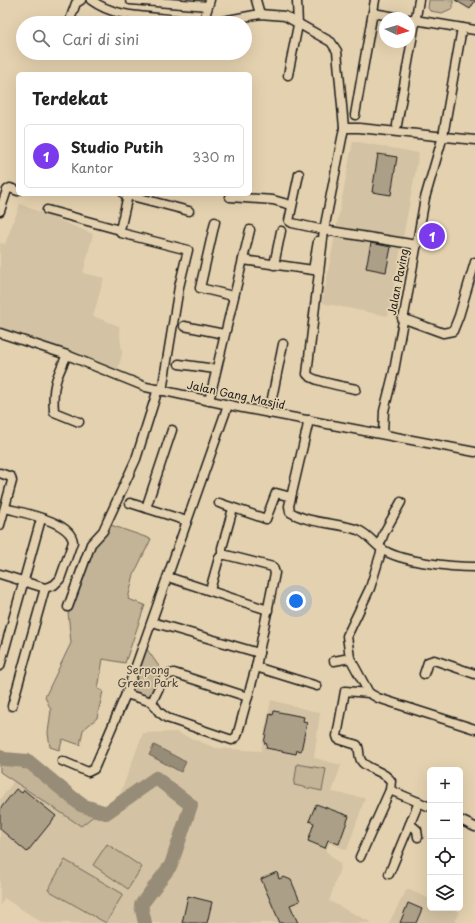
<!DOCTYPE html>
<html lang="id">
<meta charset="utf-8">
<style>
:root{--surface:#fff;--page:#f6f6f6;--text:#222;--muted:#767676;--line:#e0e0e0;--accent:#7c3aed}
body{margin:0;font-family:"Playpen Sans",sans-serif;background:var(--page);color:var(--text)}
.controls{position:absolute;right:12px;bottom:12px;display:grid;overflow:hidden;border-radius:6px;box-shadow:0 4px 16px #0002}
.controls button{width:36px;height:36px;display:grid;place-items:center;padding:0;border:0;border-bottom:1px solid var(--line);background:var(--surface);color:var(--text);font:20px sans-serif}
.compass{position:absolute;left:379px;top:12px;width:36px;height:36px;border-radius:50%;background:var(--surface);box-shadow:0 4px 16px #0002;rotate:94deg}
.you{position:absolute;left:296px;top:601px;width:14px;height:14px;margin:-10px;border:3px solid #fff;border-radius:50%;background:#1a73e8;box-shadow:0 0 0 6px #1a73e833}
.badge{display:grid;place-items:center;width:26px;height:26px;border-radius:50%;background:var(--accent);color:#fff;font-size:13px;font-weight:700}
.pin{position:absolute;translate:-50% -50%;border:2px solid #fff;box-shadow:0 1px 4px #0006}
.list{margin:0;padding:0;list-style:none}
h2{display:flex;justify-content:space-between;align-items:center;height:52px;margin:0;padding:0 16px;font-size:17px}
h2 small{font-size:13px;font-weight:400;color:var(--muted)}
.list li{display:grid;grid-template-columns:26px 1fr auto;gap:12px;align-items:center;box-sizing:border-box;height:64px;margin:0 8px 8px;padding:0 8px;border:1px solid var(--line);border-radius:6px}
.list b{display:block;font-size:15px;white-space:nowrap}
.list p{margin:0;font-size:13px;white-space:nowrap;color:var(--muted)}
.list em{font-size:13px;font-style:normal;color:var(--muted)}
.icon{flex:none;width:22px;height:22px;fill:none;stroke:currentColor;stroke-width:2;stroke-linecap:round;stroke-linejoin:round}
.map{position:relative;flex:none;width:475px;height:923px;overflow:hidden}
.search{position:absolute;background:var(--surface);box-shadow:0 4px 16px #0002;left:16px;top:16px;width:236px;height:44px;display:flex;align-items:center;gap:10px;box-sizing:border-box;padding:0 14px;border-radius:22px;color:var(--muted);font-size:15px}
.panel{position:absolute;background:var(--surface);box-shadow:0 4px 16px #0002;left:16px;top:72px;width:236px;height:124px;border-radius:6px}
.map>svg:first-child{display:block}
.built{fill:#d3c2a3}
.green{fill:#c3b397;stroke:#70685a}
.water{fill:#978c77;stroke:#665f53}
.lines{fill:none;stroke-linecap:round;stroke-linejoin:round}
.river{stroke:#978c77;stroke-width:14}
.building{fill:#ac9f87;stroke:#1c1c1c}
.minor-casing{stroke:#1c1c1c;stroke-width:11}
.minor{stroke:#e4d1af;stroke-width:8}
.labels{text-anchor:middle;stroke-width:3.5;stroke-linejoin:round;paint-order:stroke}
.street-label{font-size:11px;fill:#1c1c1c;stroke:#e4d1af}
.park-label{font-size:11px;fill:#46423b;stroke:#e4d1af}
</style>
<div class="map">
<svg width="475" height="923" viewBox="0 0 475 923">
<rect width="100%" height="100%" fill="#e4d1af"/>
<filter id="ink" filterUnits="userSpaceOnUse"><feTurbulence type="fractalNoise" baseFrequency=".025" numOctaves="2"/><feDisplacementMap in="SourceGraphic" scale="8" xChannelSelector="R" yChannelSelector="G"/><feConvolveMatrix kernelMatrix="1 2 1 2 8 2 1 2 1" color-interpolation-filters="sRGB"/></filter>
<g filter="url(#ink)">
<!-- built -->
<g class="built">
<path d="M 353,141 L 419,153 L 388,316 L 322,303 Z"/>
<path d="M 20,204 L 93,234 L 83,273 L 104,278 L 93,316 L 119,326 L 122,354 L 117,374 L 0,335 L 0,243 L 5,244 Z"/>
<path d="M 271,700 L 320,713 L 314,758 L 341,765 L 332,792 L 365,798 L 347,850 L 329,843 L 326,851 L 341,865 L 329,901 L 372,923 L 43,923 L 4,898 L 0,906 L 0,800 L 14,781 L 81,826 L 119,797 L 143,733 L 175,732 L 216,748 L 261,751 Z"/>
<path d="M 407,889 L 430,899 L 430,908 L 451,908 L 460,912 L 454,923 L 389,923 Z"/>
</g>
<!-- green -->
<g class="green">
<path d="M 429,0 L 453,0 L 453,8 L 442,13 L 430,11 L 428,8 Z"/>
<path d="M 108,524 L 151,539 L 134,574 L 128,599 L 145,605 L 125,663 L 103,659 L 98,689 L 103,691 L 97,718 L 83,730 L 80,745 L 63,739 L 59,750 L 50,747 L 48,733 L 51,710 L 45,697 L 71,643 L 68,612 L 92,542 L 97,536 L 98,530 Z"/>
<path d="M 144,645 L 165,675 L 152,702 L 126,694 Z"/>
<path d="M 0,749 L 24,769 L 35,760 L 100,811 L 81,826 L 0,772 Z"/>
<path d="M 297,764 L 326,769 L 322,791 L 294,785 Z"/>
<path d="M 107,844 L 142,867 L 128,889 L 93,865 Z"/>
<path d="M 65,860 L 123,894 L 106,923 L 48,890 Z"/>
</g>
<!-- water -->
<path class="water" d="M 154,745 L 186,762 L 181,772 L 149,755 Z"/>
<g class="lines">
<!-- river -->
<path class="river" d="M 0,757 L 4,759 L 28,761 L 81,805 L 106,813 L 156,778 L 191,805 L 171,865 L 141,905 L 145,923"/>
</g>
<!-- building -->
<g class="building">
<path d="M 455,0 L 475,0 L 475,1 L 470,9 Z"/>
<path d="M 378,154 L 397,157 L 391,195 L 372,192 Z"/>
<path d="M 371,243 L 391,247 L 386,272 L 366,268 Z"/>
<path d="M 274,711 L 304,717 L 303,721 L 307,722 L 301,751 L 297,750 L 296,754 L 266,748 L 267,744 L 264,743 L 270,714 L 273,715 Z"/>
<path d="M 16,789 L 22,793 L 24,790 L 56,816 L 27,852 L 0,829 L 0,809 Z"/>
<path d="M 316,804 L 349,816 L 339,844 L 328,840 L 325,848 L 308,841 L 314,823 L 309,821 Z"/>
<path d="M 277,872 L 279,879 L 284,877 L 291,880 L 300,901 L 290,905 L 298,923 L 280,923 L 261,879 Z"/>
<path d="M 188,896 L 212,902 L 207,923 L 182,923 Z"/>
<path d="M 408,903 L 422,909 L 416,923 L 400,923 Z"/>
</g>
<g class="lines">
<!-- minor casing -->
<g class="minor-casing">
<g id="minor">
<path d="M 91,0 C 121,22 158,14 194,23"/>
<path d="M 130,0 L 208,6"/>
<path d="M 256,0 L 260,14"/>
<path d="M 373,13 L 402,18"/>
<path d="M 71,17 L 76,3 L 81,0"/>
<path d="M 409,19 L 475,30"/>
<path d="M 203,23 L 210,0"/>
<path d="M 212,23 L 260,14 L 285,16 L 331,42 L 337,51 L 344,128 L 359,128 L 475,140"/>
<path d="M 288,75 L 298,25 L 297,1"/>
<path d="M 355,115 L 375,0"/>
<path d="M 397,125 L 419,0"/>
<path d="M 344,128 L 324,230 L 417,245"/>
<path d="M 299,174 L 289,221 L 292,223 L 324,230 L 307,374 C 311,381 346,387 356,389"/>
<path d="M 124,194 L 189,211"/>
<path d="M 230,197 L 273,200 L 291,205"/>
<path d="M 47,210 L 120,230 L 121,233 L 188,250 L 179,287 L 162,391"/>
<path d="M 0,211 L 7,190 L 10,188 L 18,191"/>
<path d="M 215,222 L 200,288 L 233,296"/>
<path d="M 120,230 L 128,195"/>
<path d="M 243,260 L 313,270 L 318,241"/>
<path d="M 274,265 L 281,231"/>
<path d="M 402,318 L 443,333 L 453,331 L 459,316 L 475,262"/>
<path d="M 184,326 L 224,334"/>
<path d="M 0,333 L 67,355 L 146,387 L 243,408 L 475,452"/>
<path d="M 67,355 C 56,378 52,386 54,412 L 79,422"/>
<path d="M 179,364 L 215,369"/>
<path d="M 209,401 L 250,230"/>
<path d="M 269,413 L 283,344"/>
<path d="M 309,420 L 289,506 L 290,512 C 310,524 336,522 358,530 C 368,534 373,543 382,549 C 400,562 452,567 475,567"/>
<path d="M 383,434 L 384,411 L 394,371 L 425,198 L 443,136 L 462,28"/>
<path d="M 0,473 L 11,477 L 12,481 L 0,525"/>
<path d="M 130,503 L 187,521"/>
<path d="M 219,503 L 266,519 L 276,493 L 291,497"/>
<path d="M 146,508 L 172,430"/>
<path d="M 379,546 L 384,533 L 401,502"/>
<path d="M 0,574 L 45,588 L 54,585 L 60,579 L 73,542 C 71,521 23,513 5,508"/>
<path d="M 168,577 L 268,610"/>
<path d="M 210,590 L 219,558 L 222,555 L 222,548 L 232,512"/>
<path d="M 68,607 L 91,544 L 103,531 L 136,459 L 158,389"/>
<path d="M 152,622 L 259,653"/>
<path d="M 350,658 L 347,636 L 370,588 L 382,549"/>
<path d="M 334,661 L 350,658 L 369,693 L 378,698 L 475,729"/>
<path d="M 0,666 L 41,519"/>
<path d="M 256,667 L 317,686"/>
<path d="M 424,674 L 428,662 L 434,660 L 475,674"/>
<path d="M 126,694 L 152,702 L 159,712 L 167,718 L 232,740 L 237,736 L 256,667 L 275,573 L 273,567 L 226,555 L 222,555"/>
<path d="M 152,702 L 165,675 L 174,673 L 248,697"/>
<path d="M 12,706 L 45,588"/>
<path d="M 62,761 L 88,772 L 94,769 L 126,694 L 228,405"/>
<path d="M 390,790 L 430,807"/>
<path d="M 460,820 L 475,827"/>
<path d="M 410,824 L 417,830 L 418,837"/>
<path d="M 360,857 L 390,790 L 391,781 C 384,771 372,771 363,763 C 357,758 361,750 357,745 L 338,739 L 337,736 L 345,691 L 369,693"/>
<path d="M 389,874 L 419,802"/>
</g>
</g>
<!-- minor -->
<use href="#minor" class="minor"/>
</g>
</g>
<g class="labels">
<!-- street labels -->
<g class="street-label">
<text transform="translate(398 282) rotate(-79)" y="4">Jalan Paving</text>
<text transform="translate(236 395) rotate(12)" y="4">Jalan Gang Masjid</text>
</g>
<!-- park labels -->
<g class="park-label">
<text x="148" y="674">Serpong<tspan x="148" dy="13">Green Park</tspan></text>
</g>
</g>
</svg>
<div class="controls">
<button>+</button>
<button>−</button>
<button><svg class="icon" aria-label="locate" viewBox="0 0 24 24"><circle cx="12" cy="12" r="6"/><path d="M12 2v4M12 18v4M2 12h4M18 12h4"/></svg></button>
<button><svg class="icon" aria-label="layers" viewBox="0 0 24 24"><path d="M12 4l9 5-9 5-9-5zM3 14l9 5 9-5"/></svg></button>
</div>
<svg class="compass" viewBox="-18 -18 36 36"><path d="M0-13l5 13h-10z" fill="#e53935"/><path d="M0 13l5-13h-10z" fill="#767676"/></svg>
<div class="you"></div>
<div class="pin badge" style="left:432px;top:236px">1</div>
<div class="search"><svg class="icon" aria-label="search" viewBox="0 0 24 24"><circle cx="10" cy="10" r="6"/><path d="M15 15l6 6"/></svg>Cari di sini</div>
<section class="panel">
<h2>Terdekat<small></small></h2>
<ul class="list">
<li><span class="badge">1</span><div><b>Studio Putih</b><p>Kantor</p></div><em>330 m</em></li>
</ul>
</section>
</div>
